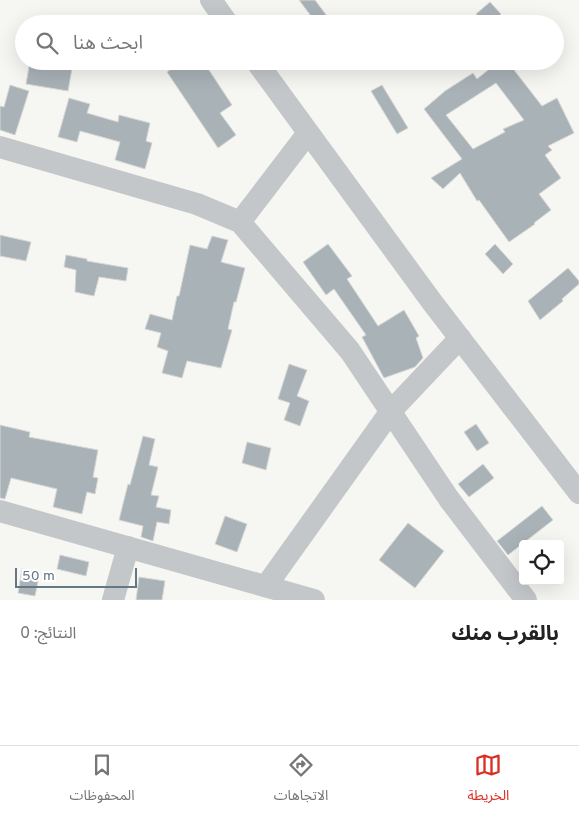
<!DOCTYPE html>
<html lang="ar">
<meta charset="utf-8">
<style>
:root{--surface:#fff;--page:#f2f2f2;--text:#222;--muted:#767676;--line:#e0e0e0;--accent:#d93025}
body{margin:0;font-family:Overpass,"Noto Sans Arabic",sans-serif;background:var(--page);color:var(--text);direction:rtl}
.controls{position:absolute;right:15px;bottom:15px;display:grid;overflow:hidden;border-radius:5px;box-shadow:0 5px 20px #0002}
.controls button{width:45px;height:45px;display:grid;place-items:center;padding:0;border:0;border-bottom:1px solid var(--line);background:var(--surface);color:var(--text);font:25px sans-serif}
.scale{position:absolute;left:15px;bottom:12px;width:122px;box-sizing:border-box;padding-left:5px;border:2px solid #647785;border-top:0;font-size:14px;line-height:18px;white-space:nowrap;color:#647785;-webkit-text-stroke:4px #fff;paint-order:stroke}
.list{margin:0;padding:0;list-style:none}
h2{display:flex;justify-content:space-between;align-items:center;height:65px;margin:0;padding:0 20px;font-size:21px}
h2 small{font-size:16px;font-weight:400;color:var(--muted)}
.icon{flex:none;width:28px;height:28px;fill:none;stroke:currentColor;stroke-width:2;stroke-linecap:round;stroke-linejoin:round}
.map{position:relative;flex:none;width:579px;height:600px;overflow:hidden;direction:ltr}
.search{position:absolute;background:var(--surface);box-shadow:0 5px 20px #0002;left:15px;right:15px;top:15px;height:55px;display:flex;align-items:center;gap:12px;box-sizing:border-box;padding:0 18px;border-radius:28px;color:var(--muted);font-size:19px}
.sheet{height:145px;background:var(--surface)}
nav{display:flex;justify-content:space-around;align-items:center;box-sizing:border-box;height:70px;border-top:1px solid var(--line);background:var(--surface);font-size:14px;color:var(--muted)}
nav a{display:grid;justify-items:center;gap:2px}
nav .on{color:var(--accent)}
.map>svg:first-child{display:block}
.building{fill:#a9b2b7;stroke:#d7d7d5;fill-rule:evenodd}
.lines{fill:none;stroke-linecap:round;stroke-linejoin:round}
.minor{stroke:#c3c7ca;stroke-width:22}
</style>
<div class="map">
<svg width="579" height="600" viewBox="0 0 579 600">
<rect width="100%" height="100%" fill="#f6f6f2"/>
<!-- building -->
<g class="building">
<path d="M 299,0 L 315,0 L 333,24 L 317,24 Z"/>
<path d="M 490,2 L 501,14 L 490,24 L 485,24 L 476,14 Z"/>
<path d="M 30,61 L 62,61 L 73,63 L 68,91 L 26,84 Z"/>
<path d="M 182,61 L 203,61 L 232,105 L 220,113 L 236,135 L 218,148 L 167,72 Z"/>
<path d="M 499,61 L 507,61 L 542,106 L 557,98 L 574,133 L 548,146 L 552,150 L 545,155 L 561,178 L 539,194 L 551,210 L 534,223 L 535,224 L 509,242 L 479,200 L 477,201 L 460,173 L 443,189 L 431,178 L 462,159 L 424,109 L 445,91 L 473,73 L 477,79 ZM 496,83 L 524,120 L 503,129 L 505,132 L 473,149 L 446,115 Z"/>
<path d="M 10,85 L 29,91 L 15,135 L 0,130 L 0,106 L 4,107 Z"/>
<path d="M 382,85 L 408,128 L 397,134 L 371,91 Z"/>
<path d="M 69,98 L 90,104 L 87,113 L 118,122 L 119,115 L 150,123 L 146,141 L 152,143 L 145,169 L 115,160 L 120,142 L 80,131 L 77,142 L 58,137 Z"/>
<path d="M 0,235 L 31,242 L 26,261 L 0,256 Z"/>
<path d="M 212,236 L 228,240 L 221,262 L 245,268 L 236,302 L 234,302 L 228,329 L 232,330 L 221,368 L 187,361 L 182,378 L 162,373 L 168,351 L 157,347 L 161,333 L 145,329 L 150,314 L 172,320 L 177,296 L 179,296 L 190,245 L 207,249 Z"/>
<path d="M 328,244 L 352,276 L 347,279 L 378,326 L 404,310 L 419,336 L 416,338 L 423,358 L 415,367 L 384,378 L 362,337 L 366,335 L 334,289 L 326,295 L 303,262 Z"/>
<path d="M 495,244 L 513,264 L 503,274 L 485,254 Z"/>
<path d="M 66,255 L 87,259 L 87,261 L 128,268 L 126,281 L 99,277 L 94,296 L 75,292 L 76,270 L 64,267 Z"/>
<path d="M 568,268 L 579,281 L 579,284 L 562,299 L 563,301 L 540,320 L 528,301 Z"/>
<path d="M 289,364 L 307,370 L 297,396 L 309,401 L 300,426 L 284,420 L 290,403 L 278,399 Z"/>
<path d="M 476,424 L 489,443 L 477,451 L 464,432 Z"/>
<path d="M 0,425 L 30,432 L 29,437 L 98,450 L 93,477 L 98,478 L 95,494 L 87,492 L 82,514 L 53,507 L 57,489 L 11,478 L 5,499 L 0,498 Z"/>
<path d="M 143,436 L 155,439 L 149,465 L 158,467 L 151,495 L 159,496 L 156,507 L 171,510 L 169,524 L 157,522 L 153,541 L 141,537 L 143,526 L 119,520 L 128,484 L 130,485 Z"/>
<path d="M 247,442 L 271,448 L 266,470 L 242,463 Z"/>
<path d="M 483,464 L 494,478 L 469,497 L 458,484 Z"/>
<path d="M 542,506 L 553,520 L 508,555 L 497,541 Z"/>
<path d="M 225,516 L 247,524 L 237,552 L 215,544 Z"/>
<path d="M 408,523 L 444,551 L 415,588 L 379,560 Z"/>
<path d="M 60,555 L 89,562 L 86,576 L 57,569 Z"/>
<path d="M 22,569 L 40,572 L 35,596 L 18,593 Z"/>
<path d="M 139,577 L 165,581 L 162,600 L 136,600 Z"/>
</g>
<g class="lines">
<!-- minor -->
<g class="minor">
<path d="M 211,0 L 228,24"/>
<path d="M 256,61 L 432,302 L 579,493"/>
<path d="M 0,147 L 197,204 L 240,222 L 350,351 L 449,499 L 526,600"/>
<path d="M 240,222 L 308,133"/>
<path d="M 0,511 L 314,600"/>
<path d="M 266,586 L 391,411 L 460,338"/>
<path d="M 113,600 L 128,547"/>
</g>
</g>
</svg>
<div class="controls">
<button><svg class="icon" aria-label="locate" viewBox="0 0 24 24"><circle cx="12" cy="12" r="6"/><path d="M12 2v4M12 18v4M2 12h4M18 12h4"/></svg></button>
</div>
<div class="scale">50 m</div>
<div class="search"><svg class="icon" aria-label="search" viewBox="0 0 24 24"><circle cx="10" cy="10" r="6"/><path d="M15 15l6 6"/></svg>ابحث هنا</div>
</div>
<section class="sheet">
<h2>بالقرب منك<small>النتائج: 0</small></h2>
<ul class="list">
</ul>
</section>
<nav>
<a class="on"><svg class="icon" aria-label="map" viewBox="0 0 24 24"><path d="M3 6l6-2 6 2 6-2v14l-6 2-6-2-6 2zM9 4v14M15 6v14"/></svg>الخريطة</a>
<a><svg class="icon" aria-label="directions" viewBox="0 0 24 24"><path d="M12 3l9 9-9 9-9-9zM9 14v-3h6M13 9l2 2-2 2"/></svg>الاتجاهات</a>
<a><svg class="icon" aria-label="saved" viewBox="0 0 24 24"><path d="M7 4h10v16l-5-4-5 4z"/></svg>المحفوظات</a>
</nav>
